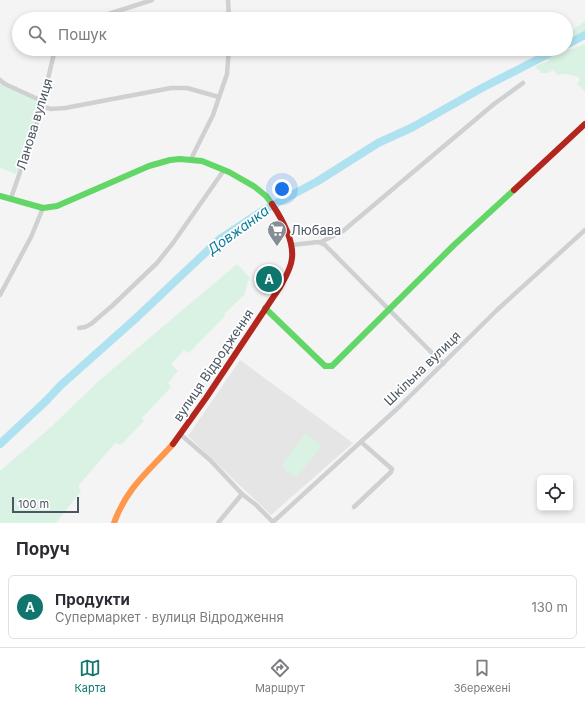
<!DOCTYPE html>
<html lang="uk">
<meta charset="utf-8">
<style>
:root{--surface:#fff;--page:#f7f7f7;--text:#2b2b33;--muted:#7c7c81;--line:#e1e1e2;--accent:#0f766e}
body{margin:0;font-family:Inter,sans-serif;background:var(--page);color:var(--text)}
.controls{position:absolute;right:12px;bottom:12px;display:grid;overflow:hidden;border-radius:6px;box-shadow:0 2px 6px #0003}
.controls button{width:36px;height:36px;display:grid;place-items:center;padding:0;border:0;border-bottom:1px solid var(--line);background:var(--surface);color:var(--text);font:20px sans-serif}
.scale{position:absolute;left:12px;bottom:10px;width:67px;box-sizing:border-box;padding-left:4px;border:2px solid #4a5661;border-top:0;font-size:11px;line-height:14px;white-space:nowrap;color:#4a5661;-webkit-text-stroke:3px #fff;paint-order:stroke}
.you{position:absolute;left:282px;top:189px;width:14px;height:14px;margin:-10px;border:3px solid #fff;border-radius:50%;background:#1a73e8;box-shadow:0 0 0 6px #1a73e833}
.badge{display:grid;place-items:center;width:26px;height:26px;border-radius:50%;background:var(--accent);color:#fff;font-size:13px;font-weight:700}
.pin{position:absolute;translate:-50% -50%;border:2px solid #fff;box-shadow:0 1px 4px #0006}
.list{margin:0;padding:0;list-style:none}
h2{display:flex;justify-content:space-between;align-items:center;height:52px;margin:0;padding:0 16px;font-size:17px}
h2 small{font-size:13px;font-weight:400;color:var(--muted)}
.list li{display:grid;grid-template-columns:26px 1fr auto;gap:12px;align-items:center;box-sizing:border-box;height:64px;margin:0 8px 8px;padding:0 8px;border:1px solid var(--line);border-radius:6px}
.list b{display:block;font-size:15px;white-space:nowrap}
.list p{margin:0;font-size:13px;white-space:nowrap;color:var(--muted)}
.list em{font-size:13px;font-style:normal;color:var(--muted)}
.icon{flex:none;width:22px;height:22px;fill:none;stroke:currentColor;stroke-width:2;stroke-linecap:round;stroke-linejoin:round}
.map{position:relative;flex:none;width:585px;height:523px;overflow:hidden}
.search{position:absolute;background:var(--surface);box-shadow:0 2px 6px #0003;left:12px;right:12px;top:12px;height:44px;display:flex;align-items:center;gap:10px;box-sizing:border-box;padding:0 14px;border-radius:22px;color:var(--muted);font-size:15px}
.sheet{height:124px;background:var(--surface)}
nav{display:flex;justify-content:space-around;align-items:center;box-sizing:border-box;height:56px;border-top:1px solid var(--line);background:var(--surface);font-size:11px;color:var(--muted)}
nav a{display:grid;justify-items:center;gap:2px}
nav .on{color:var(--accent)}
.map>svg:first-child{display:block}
.education{fill:#e6e5e6}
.green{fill:#d9f2e3}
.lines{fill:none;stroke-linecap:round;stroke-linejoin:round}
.river{stroke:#aee2f0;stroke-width:8}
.street{stroke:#ced0d2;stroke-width:4.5}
.fast{stroke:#63d668;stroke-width:6}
.slow{stroke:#ff974d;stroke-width:6}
.jam{stroke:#b3261e;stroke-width:6}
.labels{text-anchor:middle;stroke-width:3.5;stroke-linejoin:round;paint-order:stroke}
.street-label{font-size:13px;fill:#4a5661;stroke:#fff}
.poi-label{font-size:13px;fill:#4a5661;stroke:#fff;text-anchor:start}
.water-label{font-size:14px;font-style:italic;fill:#0c7c9b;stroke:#fff}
</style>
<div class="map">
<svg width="585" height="523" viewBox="0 0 585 523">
<rect width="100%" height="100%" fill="#f4f4f4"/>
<!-- education -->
<path class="education" d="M 240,360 L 353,443 L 271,515 L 188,436 Z"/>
<!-- green -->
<g class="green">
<path d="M 585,21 L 585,39 L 566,48 L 566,35 Z"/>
<path d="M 585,44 L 585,92 L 580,86 L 576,84 L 579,81 L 579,77 L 566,74 L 557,75 L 553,70 L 548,73 L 541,73 L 539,70 L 535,68 L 538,65 L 549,61 L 548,59 L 538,57 L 537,52 L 540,49 L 572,49 Z"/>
<path d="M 0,82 L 39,102 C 40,115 22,160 16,174 L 0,168 Z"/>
<path d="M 237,264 L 250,278 L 247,283 L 245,294 L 224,314 L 225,316 L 189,353 L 184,350 L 171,364 L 178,371 L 168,383 L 171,387 L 142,418 L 144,421 L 121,445 L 115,443 L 78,486 L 81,491 L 56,523 L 0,523 L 0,471 L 51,427 L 101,379 Z"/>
<path d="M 306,433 L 322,446 L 296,478 L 281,466 Z"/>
</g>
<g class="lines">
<!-- river -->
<g class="river">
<path d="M 566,45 L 585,35"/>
<path d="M 0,444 L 47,400 L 61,385 L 134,320 L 221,238 L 262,211 L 318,181 L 378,143 L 413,127 L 480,89 L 558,49"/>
</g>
<!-- street -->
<g class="street">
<path d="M 228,0 L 229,19"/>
<path d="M 93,19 L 152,0"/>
<path d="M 0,80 L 5,84 L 42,101"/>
<path d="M 41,106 L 51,109 L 65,108 L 171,88 L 187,88 L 219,97"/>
<path d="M 191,159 L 213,115 L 227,74 L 229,49"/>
<path d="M 11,198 L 39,117 L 55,49"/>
<path d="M 321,242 L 343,231 L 494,104 L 523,83"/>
<path d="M 292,245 L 318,242 L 325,245 L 443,364"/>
<path d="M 0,295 L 31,237 L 43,208"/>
<path d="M 79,328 L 85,327 L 91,324 L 112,306 L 157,263 L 173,243 L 224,170"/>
<path d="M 180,434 L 210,460 L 242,494 L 256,505 L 273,522"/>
<path d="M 354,507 L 391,472 L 392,469 L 361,442"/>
<path d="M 273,522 L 399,407 L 497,310 L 585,230"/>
<path d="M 218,523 L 242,494"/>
</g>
<!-- fast -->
<g class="fast">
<path d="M 0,196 L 43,208 L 57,206 L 149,166 L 170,160 L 180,159 L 202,161 L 229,172 L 255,187 L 266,196 L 272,204"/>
<path d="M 265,308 L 325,366 L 332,366 L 454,245 L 514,190"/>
</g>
<!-- slow -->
<path class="slow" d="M 114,523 C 127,487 149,471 173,444"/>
<!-- jam -->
<g class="jam">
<path d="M 514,190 L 585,124"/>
<path d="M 173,444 L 206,398 L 280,287 C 285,278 291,269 292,258 C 294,240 282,219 272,204"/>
</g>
</g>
<!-- icons -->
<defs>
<g id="supermarket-pin" transform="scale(1)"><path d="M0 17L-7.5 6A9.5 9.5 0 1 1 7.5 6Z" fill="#868d94" stroke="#fff"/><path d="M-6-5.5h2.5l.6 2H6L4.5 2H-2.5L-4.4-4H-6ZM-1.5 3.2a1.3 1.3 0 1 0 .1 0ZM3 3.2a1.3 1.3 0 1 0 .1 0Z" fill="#fff"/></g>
</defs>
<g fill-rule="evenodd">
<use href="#supermarket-pin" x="277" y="230"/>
</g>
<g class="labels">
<!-- street labels -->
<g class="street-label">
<text transform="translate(34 124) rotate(-73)" y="5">Ланова вулиця</text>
<text transform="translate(213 365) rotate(-56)" y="5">вулиця Відродження</text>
<text transform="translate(422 368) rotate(-44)" y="5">Шкільна вулиця</text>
</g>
<!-- poi labels -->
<g class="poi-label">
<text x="291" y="235">Любава</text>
</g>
<!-- water labels -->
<g class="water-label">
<text transform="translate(238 230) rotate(-36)" y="5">Довжанка</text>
</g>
</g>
</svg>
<div class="controls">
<button><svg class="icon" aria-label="locate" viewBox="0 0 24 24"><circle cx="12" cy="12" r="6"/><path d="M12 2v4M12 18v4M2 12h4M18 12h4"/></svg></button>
</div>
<div class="scale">100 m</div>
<div class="you"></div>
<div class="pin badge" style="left:269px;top:279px">A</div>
<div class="search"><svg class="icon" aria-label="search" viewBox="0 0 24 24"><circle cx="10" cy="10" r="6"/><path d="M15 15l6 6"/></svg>Пошук</div>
</div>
<section class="sheet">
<h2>Поруч<small></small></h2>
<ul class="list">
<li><span class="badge">A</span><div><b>Продукти</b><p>Супермаркет · вулиця Відродження</p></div><em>130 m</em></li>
</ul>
</section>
<nav>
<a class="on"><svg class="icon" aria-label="map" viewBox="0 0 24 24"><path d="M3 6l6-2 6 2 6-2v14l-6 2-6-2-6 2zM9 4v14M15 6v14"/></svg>Карта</a>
<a><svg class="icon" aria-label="directions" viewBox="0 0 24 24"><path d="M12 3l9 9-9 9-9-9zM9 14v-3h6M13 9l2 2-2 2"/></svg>Маршрут</a>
<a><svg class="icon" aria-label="saved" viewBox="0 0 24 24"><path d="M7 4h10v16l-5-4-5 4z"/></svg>Збережені</a>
</nav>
